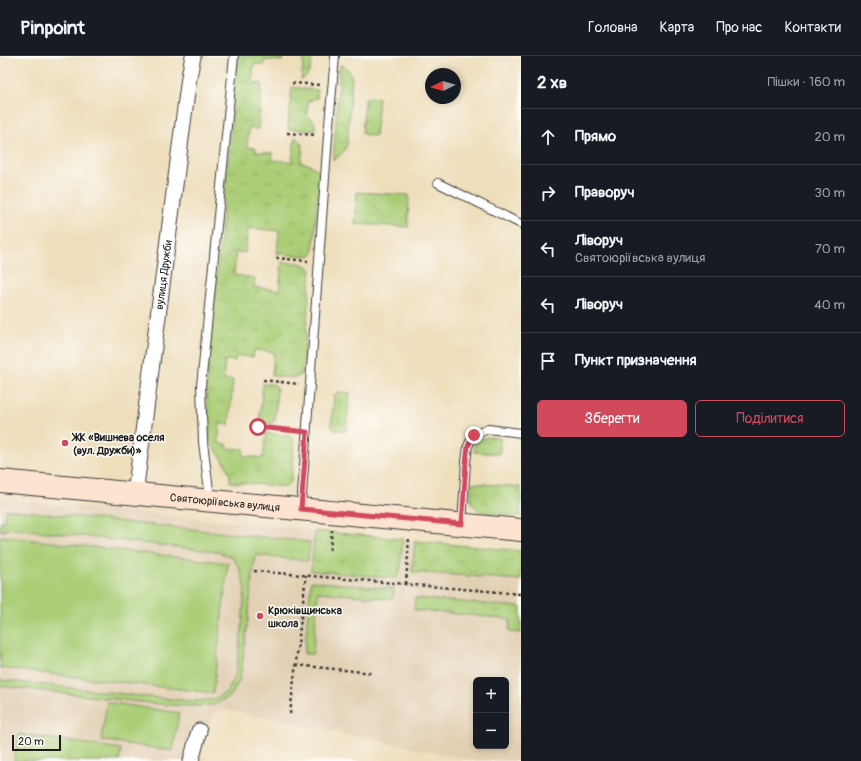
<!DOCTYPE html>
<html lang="uk">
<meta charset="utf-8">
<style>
:root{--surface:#171b24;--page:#242831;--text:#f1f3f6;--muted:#9ea1a6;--line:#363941;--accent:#d1495b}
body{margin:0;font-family:Pangolin,sans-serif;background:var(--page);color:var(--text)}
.controls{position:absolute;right:12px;bottom:12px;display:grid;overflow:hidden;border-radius:6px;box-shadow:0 2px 6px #0003}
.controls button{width:36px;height:36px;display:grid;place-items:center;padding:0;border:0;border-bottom:1px solid var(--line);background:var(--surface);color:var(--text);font:20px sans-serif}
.compass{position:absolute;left:425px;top:12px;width:36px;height:36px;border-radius:50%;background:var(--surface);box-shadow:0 2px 6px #0003;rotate:265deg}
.scale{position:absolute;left:12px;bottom:10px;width:49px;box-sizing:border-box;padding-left:4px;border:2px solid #1c1c1c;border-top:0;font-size:11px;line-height:14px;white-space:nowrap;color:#1c1c1c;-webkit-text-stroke:3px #fdfcf7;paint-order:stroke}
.stop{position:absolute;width:12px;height:12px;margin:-9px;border:3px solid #d1495b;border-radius:50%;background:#fff}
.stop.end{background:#d1495b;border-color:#fff;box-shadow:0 1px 4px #0008}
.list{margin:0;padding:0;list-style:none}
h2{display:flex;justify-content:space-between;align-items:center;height:52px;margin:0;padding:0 16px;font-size:17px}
h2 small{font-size:13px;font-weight:400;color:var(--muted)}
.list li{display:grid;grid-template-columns:26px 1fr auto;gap:12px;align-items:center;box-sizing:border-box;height:56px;padding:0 16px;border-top:1px solid var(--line)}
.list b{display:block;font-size:15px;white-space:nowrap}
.list p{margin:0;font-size:13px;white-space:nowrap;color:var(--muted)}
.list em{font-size:13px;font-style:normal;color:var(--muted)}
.actions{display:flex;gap:8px;padding:12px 16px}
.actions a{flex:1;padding:9px 0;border:1px solid var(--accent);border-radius:6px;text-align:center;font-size:14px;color:var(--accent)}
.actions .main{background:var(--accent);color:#fff}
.icon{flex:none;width:22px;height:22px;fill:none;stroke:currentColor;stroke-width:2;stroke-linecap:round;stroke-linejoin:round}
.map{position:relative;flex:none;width:521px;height:705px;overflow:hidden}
header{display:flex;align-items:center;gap:24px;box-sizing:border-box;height:56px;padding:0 20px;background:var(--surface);border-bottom:1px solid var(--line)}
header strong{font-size:19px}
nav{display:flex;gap:22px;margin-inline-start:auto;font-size:14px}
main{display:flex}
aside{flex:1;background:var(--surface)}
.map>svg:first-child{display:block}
.built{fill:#e2d0b4;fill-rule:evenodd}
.grass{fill:url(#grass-tufts);stroke:#64754a}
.park{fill:url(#park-dots);stroke:#64754a}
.pitch{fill:#abce77;stroke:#64754a}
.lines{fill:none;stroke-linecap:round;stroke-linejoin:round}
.lane-casing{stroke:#3c3934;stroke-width:10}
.street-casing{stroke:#3c3934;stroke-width:17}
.secondary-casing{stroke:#3c3934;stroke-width:24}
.path{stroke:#3c3934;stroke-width:2.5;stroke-dasharray:3 3;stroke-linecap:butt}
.lane{stroke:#fff;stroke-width:8}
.street{stroke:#fff;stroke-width:15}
.secondary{stroke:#fde4d1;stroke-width:22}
.route{stroke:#d1495b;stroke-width:5}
.poi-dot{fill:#d1495b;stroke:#fdfcf7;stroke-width:1.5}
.labels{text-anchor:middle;stroke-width:3;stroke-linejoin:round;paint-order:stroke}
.street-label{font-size:11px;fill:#1c1c1c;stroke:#fdfcf7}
.poi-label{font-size:11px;font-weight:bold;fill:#1c1c1c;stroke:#fdfcf7;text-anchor:start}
</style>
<header>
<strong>Pinpoint</strong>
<nav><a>Головна</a><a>Карта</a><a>Про нас</a><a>Контакти</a></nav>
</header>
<main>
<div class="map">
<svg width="521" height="705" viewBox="0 0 521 705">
<defs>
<pattern id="grass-tufts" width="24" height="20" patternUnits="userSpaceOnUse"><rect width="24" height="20" fill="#abce77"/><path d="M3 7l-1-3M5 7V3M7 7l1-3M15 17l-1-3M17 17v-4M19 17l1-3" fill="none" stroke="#93b066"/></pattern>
<pattern id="park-dots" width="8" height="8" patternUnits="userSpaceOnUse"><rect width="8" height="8" fill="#abce77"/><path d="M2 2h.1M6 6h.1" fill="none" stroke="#93b066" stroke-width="1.8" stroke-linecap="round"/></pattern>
</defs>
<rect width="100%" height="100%" fill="#fdfcf7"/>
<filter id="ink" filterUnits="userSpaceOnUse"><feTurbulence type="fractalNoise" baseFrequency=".025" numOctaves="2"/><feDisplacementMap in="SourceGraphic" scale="8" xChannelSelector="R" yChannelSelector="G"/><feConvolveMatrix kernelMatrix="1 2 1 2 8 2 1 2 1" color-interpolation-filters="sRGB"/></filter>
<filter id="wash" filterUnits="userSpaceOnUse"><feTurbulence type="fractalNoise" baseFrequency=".012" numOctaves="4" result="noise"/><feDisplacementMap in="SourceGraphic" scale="16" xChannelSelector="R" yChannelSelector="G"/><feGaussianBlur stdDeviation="0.9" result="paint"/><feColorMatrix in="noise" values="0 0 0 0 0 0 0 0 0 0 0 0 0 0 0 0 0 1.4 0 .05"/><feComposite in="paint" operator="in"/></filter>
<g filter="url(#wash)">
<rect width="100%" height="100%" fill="#eedebc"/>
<!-- built -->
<path class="built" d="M 0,443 L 521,495 L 521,705 L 475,705 L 222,653 L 211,662 L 200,705 L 0,705 ZM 476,624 L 506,624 L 506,690 L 476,690 Z"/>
<!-- grass -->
<g class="grass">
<path d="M 238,0 L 283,0 L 282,5 L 265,4 L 264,9 L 254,8 L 252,27 L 262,28 L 258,73 L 249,72 L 247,91 L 256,92 L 256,96 L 273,97 L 272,104 L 292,106 L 295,81 C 306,89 302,95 301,107 C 310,108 314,110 320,117 L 313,198 L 309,200 L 277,198 L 279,175 L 248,172 L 245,197 L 236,196 L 234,219 L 255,222 L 254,231 L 279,234 L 282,206 C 291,207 305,205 311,214 L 303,314 L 299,320 L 295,322 L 272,320 L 274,296 L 254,294 L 253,301 L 236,300 L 235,305 L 225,304 L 223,323 L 233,324 L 229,369 L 220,368 L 218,387 L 227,388 L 227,392 L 244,393 L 243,400 L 263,402 L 266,377 L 290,380 L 294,386 L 291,426 L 286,431 L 230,426 L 230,419 L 224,405 L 210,386 L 206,330 Z"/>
<path d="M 304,0 L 312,0 C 311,9 311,20 301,24 Z"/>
<path d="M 340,9 C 347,11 350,15 352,22 L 347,89 C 343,97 340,100 333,104 Z"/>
<path d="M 292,31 L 317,34 L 317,42 L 308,45 L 307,60 L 315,67 L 315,75 L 288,73 Z"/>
<path d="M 370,41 L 379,42 L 375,80 L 366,79 L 362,77 L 365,44 Z"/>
<path d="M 263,328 L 274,328 L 277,332 L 275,365 L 271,368 L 259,367 Z"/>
<path d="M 339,336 L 350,337 L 346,375 L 335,374 L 331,370 L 334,339 Z"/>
<path d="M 488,381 L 500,382 L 500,398 L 474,396 L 475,388 L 479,383 Z"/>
<path d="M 472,427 L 521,431 L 521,460 C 509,459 479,460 473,449 C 469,443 471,434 472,427 Z"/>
<path d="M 315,475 L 403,483 L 400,516 L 396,522 L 311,515 Z"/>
<path d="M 415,485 L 521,495 L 521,524 L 412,516 Z"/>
<path d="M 311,525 L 394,533 L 393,543 L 318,536 L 313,598 L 304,598 Z"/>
<path d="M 415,542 L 521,551 L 521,577 L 509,576 L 510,563 L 414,554 Z"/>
</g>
<!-- park -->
<path class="park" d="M 357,136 L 409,139 L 408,171 L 355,168 Z"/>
<!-- pitch -->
<g class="pitch">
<path d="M 6,453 L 310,486 L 308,505 L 255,499 L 247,572 L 240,623 L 231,640 L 214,649 L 194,650 L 167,649 L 0,630 L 0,624 L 168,643 L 193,645 L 212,644 L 227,636 L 235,621 L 242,572 L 245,532 L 240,513 L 232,501 L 218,496 L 13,472 L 0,475 L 0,466 L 4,465 Z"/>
<path d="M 0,480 L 228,507 L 213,637 L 0,612 Z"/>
<path d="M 107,646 L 179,657 L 173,695 L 101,684 Z"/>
<path d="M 19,678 L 121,693 L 119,705 L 14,705 Z"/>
</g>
</g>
<g filter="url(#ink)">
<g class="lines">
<!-- lane casing -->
<g class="lane-casing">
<g id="lane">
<path d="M 438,127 L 521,168"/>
<path d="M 210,443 L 203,386 L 201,330 L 234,0"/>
<path d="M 301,452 L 328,80 L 335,0"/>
<path d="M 462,468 L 466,406 L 468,390 L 474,379 L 488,373 L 521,377"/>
</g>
</g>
<!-- street casing -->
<g class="street-casing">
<g id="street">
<path id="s1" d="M 135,438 L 189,21 L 193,0"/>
<path d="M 191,705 L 199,675"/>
</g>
</g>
<!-- secondary casing -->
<g class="secondary-casing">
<g id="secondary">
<path id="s2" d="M 0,425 L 521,474"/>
</g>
</g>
<!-- path -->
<g class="path">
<path d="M 292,27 L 321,29"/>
<path d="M 287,77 L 316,79"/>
<path d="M 276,202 L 308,205"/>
<path d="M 263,324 L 299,328"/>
<path d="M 258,371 L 296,375"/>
<path d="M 330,494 L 332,474"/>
<path d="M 254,515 L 521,538"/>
<path d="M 406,528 L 409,482"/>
<path d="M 296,609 L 373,617"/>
<path d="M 290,658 L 306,519"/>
</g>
<!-- lane -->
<use href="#lane" class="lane"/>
<!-- street -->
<use href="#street" class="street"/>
<!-- secondary -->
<use href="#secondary" class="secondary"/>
</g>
</g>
<g class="lines" filter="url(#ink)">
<!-- route -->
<path class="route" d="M 258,371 L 307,376 L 301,453 L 462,468 L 466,406 L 468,390 L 474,379"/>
</g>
<!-- markers -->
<g class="poi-dot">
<circle cx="65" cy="387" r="4"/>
<circle cx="260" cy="560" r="4"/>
</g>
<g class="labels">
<!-- street labels -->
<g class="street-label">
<text dy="4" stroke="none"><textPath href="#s1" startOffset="221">вулиця Дружби</textPath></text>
<text dy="4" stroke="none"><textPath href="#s2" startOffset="226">Святоюріївська вулиця</textPath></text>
</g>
<!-- poi labels -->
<g class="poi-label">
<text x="73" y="385">ЖК «Вишнева оселя<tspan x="73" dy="13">(вул. Дружби)»</tspan></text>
<text x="268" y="558">Крюківщинська<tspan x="268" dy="13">школа</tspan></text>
</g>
</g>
</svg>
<div class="controls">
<button>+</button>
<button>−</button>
</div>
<svg class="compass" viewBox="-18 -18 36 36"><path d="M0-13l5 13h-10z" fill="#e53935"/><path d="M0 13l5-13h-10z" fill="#9ea1a6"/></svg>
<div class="scale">20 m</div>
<div class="stop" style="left:258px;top:371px"></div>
<div class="stop end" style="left:474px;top:379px"></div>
</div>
<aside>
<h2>2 хв<small>Пішки · 160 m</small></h2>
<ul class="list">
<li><svg class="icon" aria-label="ahead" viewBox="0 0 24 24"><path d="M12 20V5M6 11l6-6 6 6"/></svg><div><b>Прямо</b></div><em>20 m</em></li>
<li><svg class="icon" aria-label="right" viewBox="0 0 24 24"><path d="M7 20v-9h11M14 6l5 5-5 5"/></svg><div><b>Праворуч</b></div><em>30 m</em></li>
<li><svg class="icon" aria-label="left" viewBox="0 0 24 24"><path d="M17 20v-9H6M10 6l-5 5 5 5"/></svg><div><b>Ліворуч</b><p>Святоюріївська вулиця</p></div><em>70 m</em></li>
<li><svg class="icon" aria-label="left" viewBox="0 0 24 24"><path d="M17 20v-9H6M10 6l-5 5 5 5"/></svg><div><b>Ліворуч</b></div><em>40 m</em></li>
<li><svg class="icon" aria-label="arrive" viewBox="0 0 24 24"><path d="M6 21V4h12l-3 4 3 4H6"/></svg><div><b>Пункт призначення</b></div></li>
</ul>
<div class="actions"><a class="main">Зберегти</a><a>Поділитися</a></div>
</aside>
</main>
